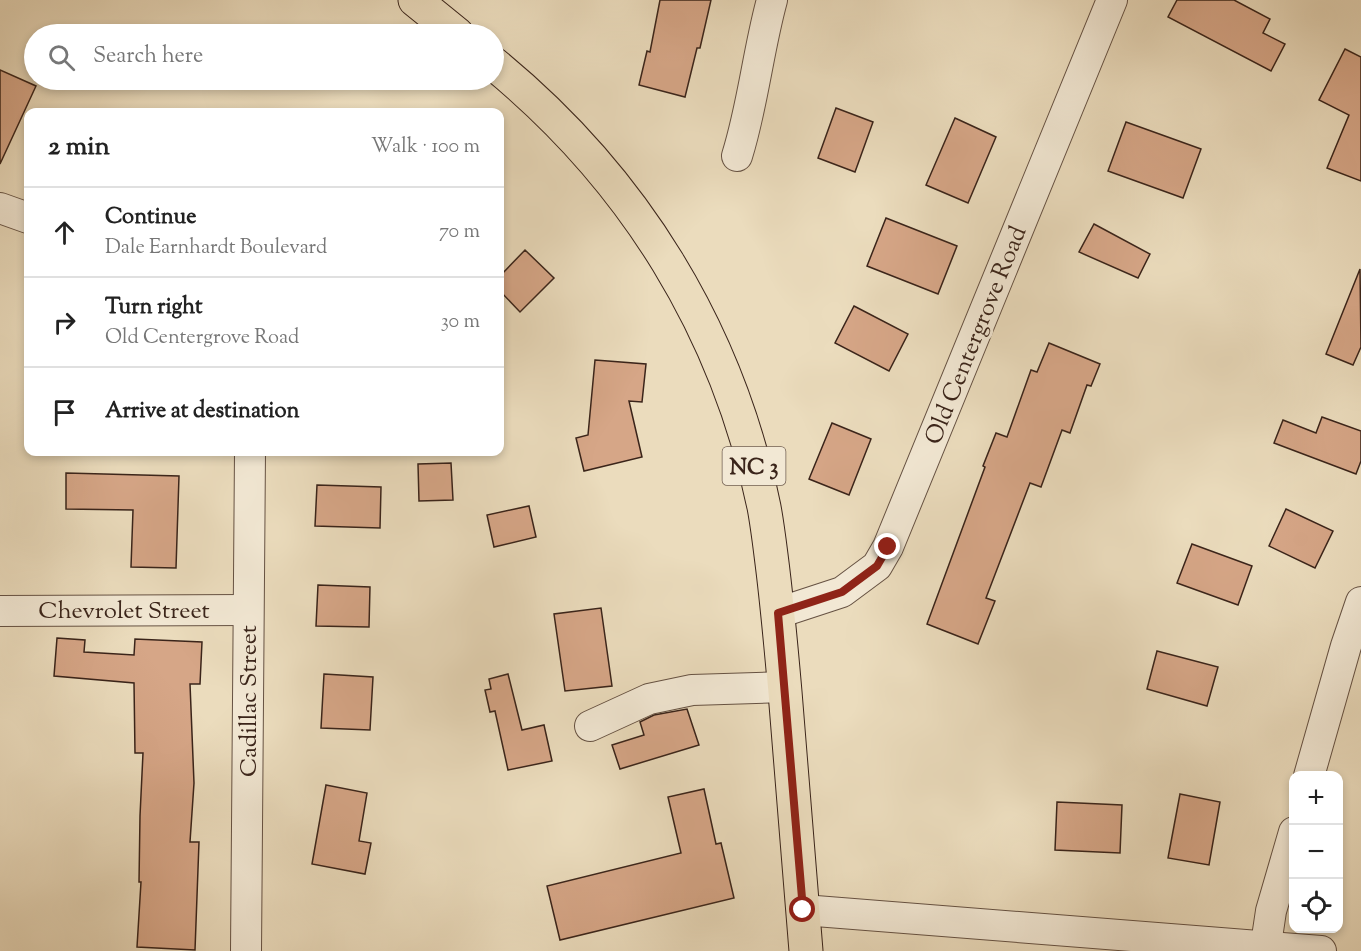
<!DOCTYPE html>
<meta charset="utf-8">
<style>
:root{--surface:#fff;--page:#f2f2f2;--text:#222;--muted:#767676;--line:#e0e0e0}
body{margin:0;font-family:"Sorts Mill Goudy",serif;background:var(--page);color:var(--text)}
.controls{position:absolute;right:18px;bottom:18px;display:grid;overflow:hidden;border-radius:12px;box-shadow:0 3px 9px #0003}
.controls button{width:54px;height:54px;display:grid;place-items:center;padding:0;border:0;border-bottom:2px solid var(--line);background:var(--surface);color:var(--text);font:30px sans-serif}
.stop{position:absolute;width:18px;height:18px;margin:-14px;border:4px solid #8f2418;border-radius:50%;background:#fff}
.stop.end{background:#8f2418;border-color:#fff;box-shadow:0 2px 6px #0008}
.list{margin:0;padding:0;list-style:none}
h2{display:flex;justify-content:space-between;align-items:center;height:78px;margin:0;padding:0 24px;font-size:26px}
h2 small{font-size:20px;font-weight:400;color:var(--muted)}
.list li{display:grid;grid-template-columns:39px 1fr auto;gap:18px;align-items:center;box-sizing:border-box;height:90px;padding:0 24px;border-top:2px solid var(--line)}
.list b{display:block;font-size:22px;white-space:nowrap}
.list p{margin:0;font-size:20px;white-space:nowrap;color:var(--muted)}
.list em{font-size:20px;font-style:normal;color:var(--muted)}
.icon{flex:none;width:33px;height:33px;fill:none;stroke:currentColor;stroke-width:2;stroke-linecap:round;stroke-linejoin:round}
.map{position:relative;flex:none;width:1361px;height:951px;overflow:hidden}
.search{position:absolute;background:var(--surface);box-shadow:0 3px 9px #0003;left:24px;top:24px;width:480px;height:66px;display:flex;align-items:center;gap:15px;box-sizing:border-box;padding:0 21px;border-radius:33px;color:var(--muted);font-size:22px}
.panel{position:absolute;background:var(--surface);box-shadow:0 3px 9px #0003;left:24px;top:108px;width:480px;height:348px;border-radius:12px}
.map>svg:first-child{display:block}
.building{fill:#d6a687;stroke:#3a241a;stroke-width:1.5}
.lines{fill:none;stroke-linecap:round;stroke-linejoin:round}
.minor-casing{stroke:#665243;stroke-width:32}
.major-casing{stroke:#3a241a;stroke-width:35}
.minor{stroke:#f2e8d4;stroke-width:30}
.major{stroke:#ebdcbd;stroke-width:33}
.route{stroke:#8f2418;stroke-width:8}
.labels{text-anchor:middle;stroke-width:6;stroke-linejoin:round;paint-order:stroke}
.shield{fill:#f2e8d4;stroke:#715f52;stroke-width:1.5}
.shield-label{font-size:22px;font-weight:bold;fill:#3a241a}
.street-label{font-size:24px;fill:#3a241a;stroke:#f2e8d4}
</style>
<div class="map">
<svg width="1361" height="951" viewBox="0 0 1361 951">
<rect width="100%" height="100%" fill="#ebdcbd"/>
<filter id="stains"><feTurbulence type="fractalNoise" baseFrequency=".00333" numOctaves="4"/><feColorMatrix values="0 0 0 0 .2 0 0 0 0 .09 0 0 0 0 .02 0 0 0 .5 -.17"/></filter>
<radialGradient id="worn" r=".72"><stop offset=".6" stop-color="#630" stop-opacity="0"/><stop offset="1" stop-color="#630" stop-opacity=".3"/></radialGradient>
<!-- building -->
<g class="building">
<path d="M 660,0 L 711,0 L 700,48 L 697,48 L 685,97 L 639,85 L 647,51 L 650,52 Z"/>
<path d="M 1177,0 L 1234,0 L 1270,19 L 1263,33 L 1285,44 L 1271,71 L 1168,17 Z"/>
<path d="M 1345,49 L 1361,57 L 1361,181 L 1327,168 L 1349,115 L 1319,100 Z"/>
<path d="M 0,70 L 36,86 L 0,164 Z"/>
<path d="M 836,108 L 873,122 L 855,172 L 818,158 Z"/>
<path d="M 955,118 L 996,137 L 968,203 L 926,185 Z"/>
<path d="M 1126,122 L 1201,149 L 1183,198 L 1108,171 Z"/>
<path d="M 886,218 L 957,246 L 938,294 L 867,266 Z"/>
<path d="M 1094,224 L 1150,254 L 1138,278 L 1079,252 Z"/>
<path d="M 525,250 L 554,278 L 520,312 L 500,291 L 500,276 Z"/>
<path d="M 1360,269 L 1361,347 L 1353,365 L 1326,354 Z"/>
<path d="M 854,306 L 908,334 L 889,371 L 835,343 Z"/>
<path d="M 1049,343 L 1100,364 L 1091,386 L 1087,385 L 1070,433 L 1062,430 L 1041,487 L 1030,483 L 986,598 L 995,601 L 978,644 L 927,624 L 985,467 L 983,466 L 996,433 L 1007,437 L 1031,370 L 1037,372 Z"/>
<path d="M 595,360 L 646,364 L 642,402 L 629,401 L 642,457 L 584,471 L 576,438 L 588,435 Z"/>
<path d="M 1322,417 L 1361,431 L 1361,461 L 1356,474 L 1274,443 L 1283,420 L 1316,433 Z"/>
<path d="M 832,423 L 871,439 L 849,495 L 809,479 Z"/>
<path d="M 451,463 L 453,500 L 419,501 L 418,464 Z"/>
<path d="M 66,473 L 179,476 L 176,568 L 131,567 L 133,510 L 66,509 Z"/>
<path d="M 317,485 L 381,487 L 380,528 L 315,526 Z"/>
<path d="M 529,506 L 536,537 L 494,547 L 487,515 Z"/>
<path d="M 1286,509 L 1333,531 L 1315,568 L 1269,546 Z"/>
<path d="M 1192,544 L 1252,566 L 1238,605 L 1177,583 Z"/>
<path d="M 318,585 L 370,587 L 369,627 L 316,626 Z"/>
<path d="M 601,608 L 612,686 L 565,691 L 554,614 Z"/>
<path d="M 57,638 L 85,640 L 84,652 L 134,655 L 135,639 L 202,642 L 200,684 L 190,684 L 194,783 L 190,842 L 199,842 L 195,950 L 137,947 L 141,882 L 139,882 L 140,816 L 143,753 L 135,753 L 134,683 L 54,676 Z"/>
<path d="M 1157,651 L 1218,667 L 1207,706 L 1147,689 Z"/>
<path d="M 324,674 L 373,677 L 370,730 L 321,728 Z"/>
<path d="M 508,674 L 522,730 L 544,725 L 552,761 L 508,770 L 495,711 L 490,712 L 485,690 L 491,689 L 489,679 Z"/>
<path d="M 687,709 L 699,745 L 620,769 L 612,745 L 644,735 L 640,722 L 654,715 Z"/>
<path d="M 326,785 L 367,793 L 359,841 L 371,843 L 365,874 L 312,864 Z"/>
<path d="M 704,789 L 716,844 L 721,843 L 734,898 L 560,940 L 547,886 L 681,853 L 668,797 Z"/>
<path d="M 1180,794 L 1220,802 L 1209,865 L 1168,858 Z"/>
<path d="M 1057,802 L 1122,805 L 1120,853 L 1055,850 Z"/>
</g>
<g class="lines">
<!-- minor casing -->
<g class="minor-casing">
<g id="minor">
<path d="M 737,156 C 753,105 758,51 772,0"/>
<path d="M 0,208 L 28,218"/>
<path d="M 0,611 L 248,610"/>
<path d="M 778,613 L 842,592 L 877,566 L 888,547 L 1112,0"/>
<path d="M 590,726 L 649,699 L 692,690 L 784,687"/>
<path d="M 1309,776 L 1346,646 L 1361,602"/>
<path d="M 803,910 L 1321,951"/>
<path d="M 246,951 L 250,452"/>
<path d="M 1265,951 L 1271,911 L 1294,832"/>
</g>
</g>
<!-- major casing -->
<g class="major-casing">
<g id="major">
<path d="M 415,0 L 457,34"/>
<path d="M 494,64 C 634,179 727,329 764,507 C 767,523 769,539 771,555 C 777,601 781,646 785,692 C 792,778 799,865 806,951"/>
</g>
</g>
<!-- minor -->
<use href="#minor" class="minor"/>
<!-- major -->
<use href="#major" class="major"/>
</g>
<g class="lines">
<!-- route -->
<path class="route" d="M 803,910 L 778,613 L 842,592 L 877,566 L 888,547"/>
</g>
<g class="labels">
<!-- shield labels -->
<rect class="shield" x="722.5" y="447" width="63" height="38" rx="4.5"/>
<g class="shield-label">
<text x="754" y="474">NC 3</text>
</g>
<!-- street labels -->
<g class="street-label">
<text transform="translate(975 335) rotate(-68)" y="8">Old Centergrove Road</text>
<text x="124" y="618">Chevrolet Street</text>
<text transform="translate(248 701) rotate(-90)" y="8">Cadillac Street</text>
</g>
</g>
<rect width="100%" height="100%" filter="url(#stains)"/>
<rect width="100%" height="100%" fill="url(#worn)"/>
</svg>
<div class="controls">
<button>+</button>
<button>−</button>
<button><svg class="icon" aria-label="locate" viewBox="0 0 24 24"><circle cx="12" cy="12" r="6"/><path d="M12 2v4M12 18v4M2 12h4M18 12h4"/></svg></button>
</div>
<div class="stop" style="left:803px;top:910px"></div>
<div class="stop end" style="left:888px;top:547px"></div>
<div class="search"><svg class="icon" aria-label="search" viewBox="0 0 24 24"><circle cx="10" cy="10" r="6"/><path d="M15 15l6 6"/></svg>Search here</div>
<section class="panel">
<h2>2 min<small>Walk · 100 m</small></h2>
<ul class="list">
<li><svg class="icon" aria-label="ahead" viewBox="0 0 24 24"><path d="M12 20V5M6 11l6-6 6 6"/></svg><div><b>Continue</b><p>Dale Earnhardt Boulevard</p></div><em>70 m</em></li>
<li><svg class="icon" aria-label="right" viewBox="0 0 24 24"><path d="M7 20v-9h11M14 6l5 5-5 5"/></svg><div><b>Turn right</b><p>Old Centergrove Road</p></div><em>30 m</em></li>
<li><svg class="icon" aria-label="arrive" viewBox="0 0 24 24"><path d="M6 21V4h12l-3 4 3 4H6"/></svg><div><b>Arrive at destination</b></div></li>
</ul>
</section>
</div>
